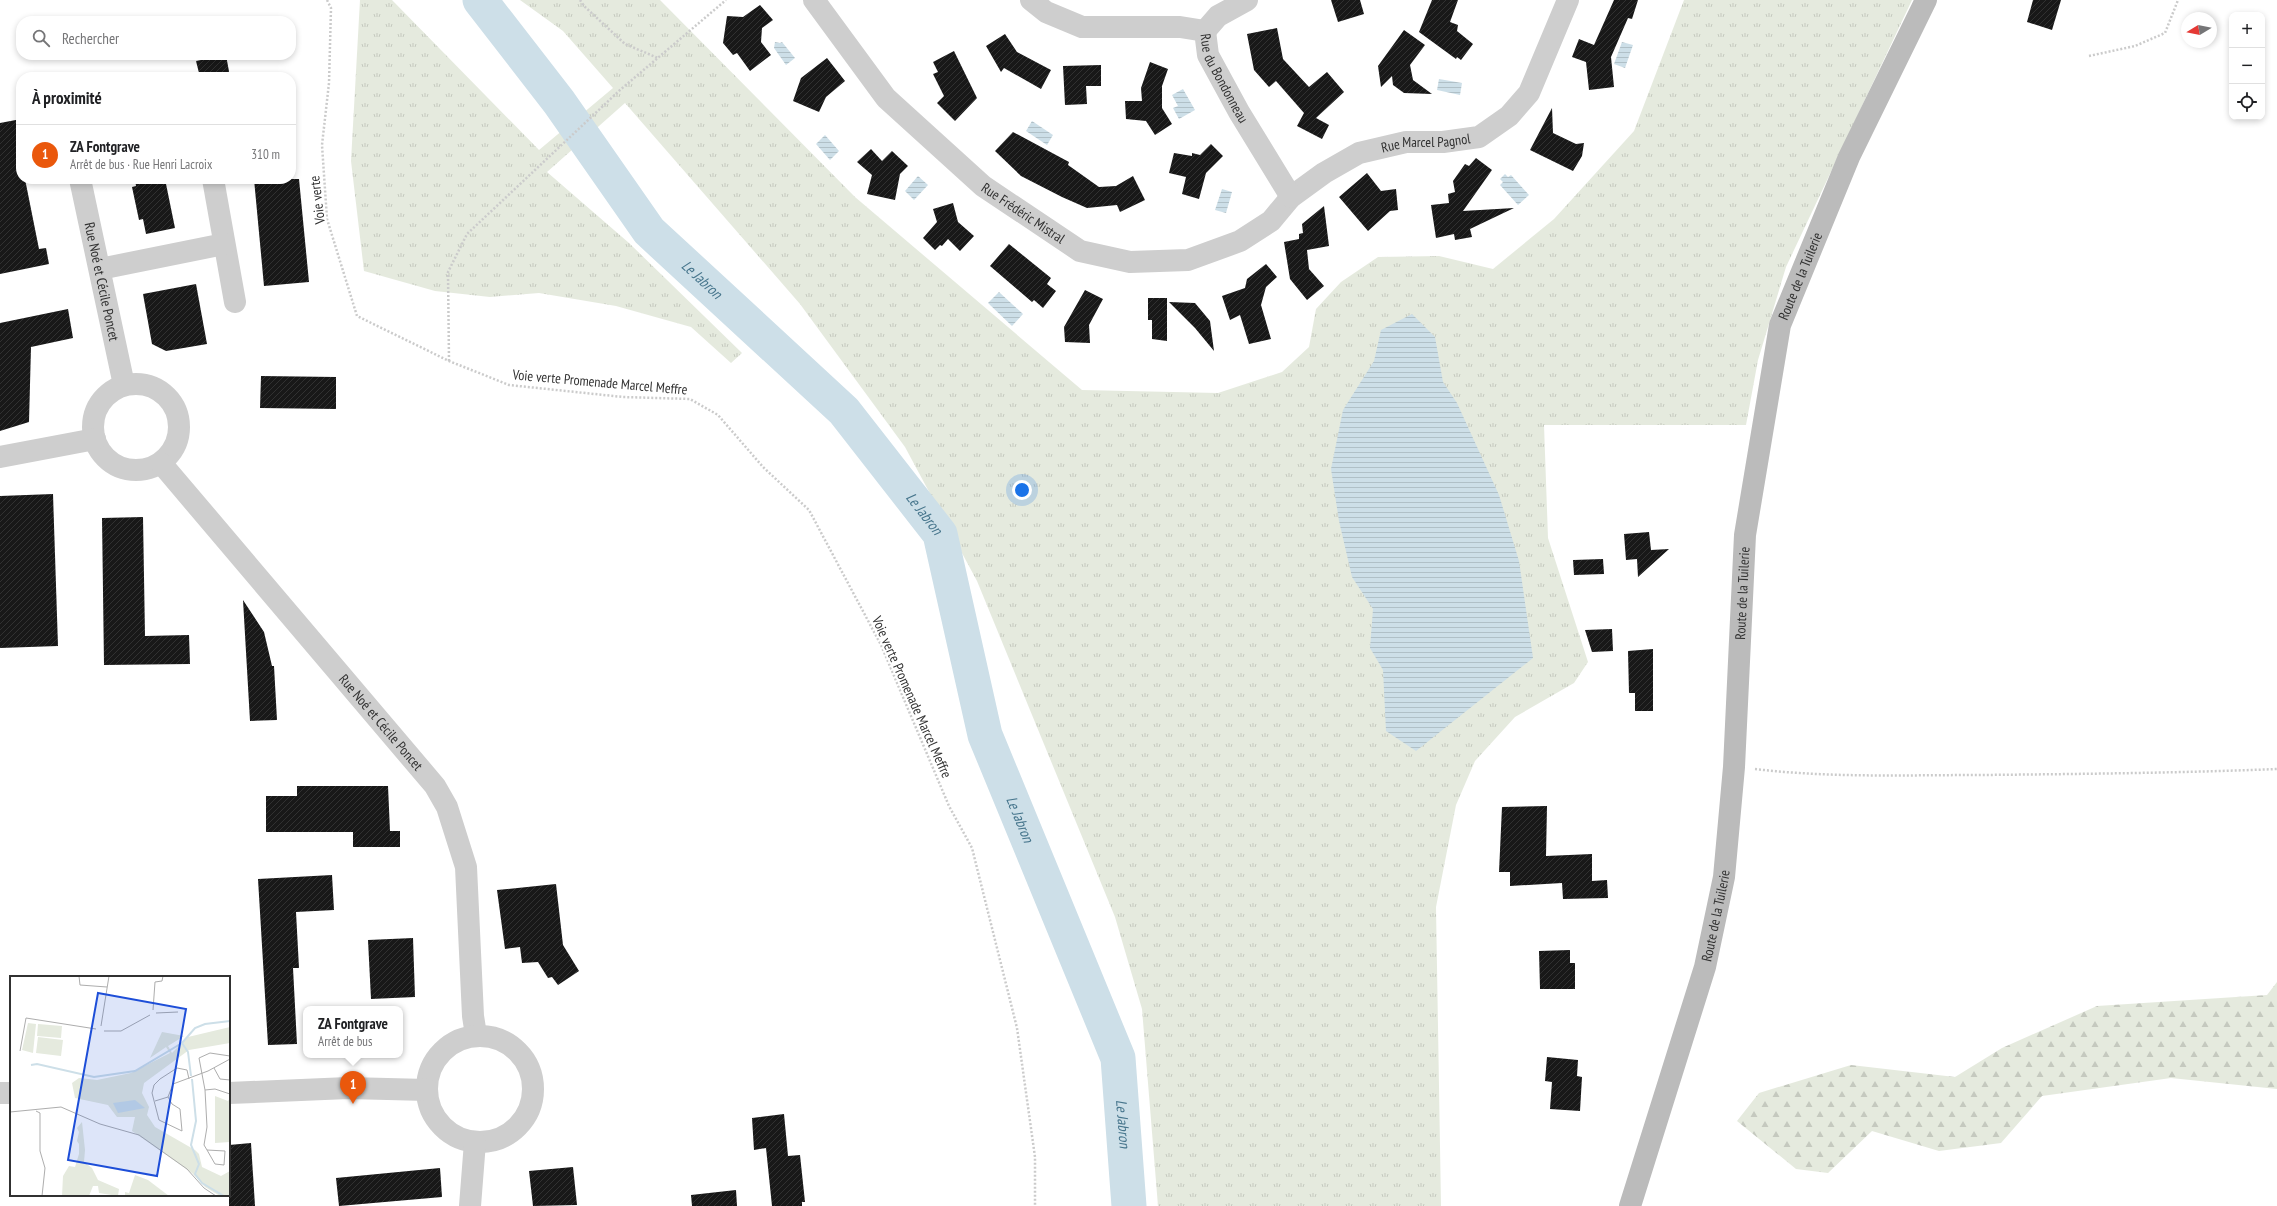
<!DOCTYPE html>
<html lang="fr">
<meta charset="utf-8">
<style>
:root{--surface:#fff;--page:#f2f2f2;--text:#202124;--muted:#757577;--line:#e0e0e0;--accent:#ea580c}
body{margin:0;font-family:"PT Sans Narrow",sans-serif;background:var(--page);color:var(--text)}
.controls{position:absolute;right:12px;top:12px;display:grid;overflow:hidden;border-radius:8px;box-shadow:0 2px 6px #0003}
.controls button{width:36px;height:36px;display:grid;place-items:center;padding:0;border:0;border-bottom:1px solid var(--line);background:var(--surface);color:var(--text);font:20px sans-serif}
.compass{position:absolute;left:2181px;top:12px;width:36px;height:36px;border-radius:50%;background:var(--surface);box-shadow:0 2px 6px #0003;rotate:260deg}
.you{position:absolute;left:1022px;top:490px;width:14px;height:14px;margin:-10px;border:3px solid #fff;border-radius:50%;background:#1a73e8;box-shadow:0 0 0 6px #1a73e833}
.badge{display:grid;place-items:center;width:26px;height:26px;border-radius:50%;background:var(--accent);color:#fff;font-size:13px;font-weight:700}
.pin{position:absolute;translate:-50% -33px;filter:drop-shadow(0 1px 2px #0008)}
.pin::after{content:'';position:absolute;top:21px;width:14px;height:12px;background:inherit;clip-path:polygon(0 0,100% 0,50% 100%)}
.popup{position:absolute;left:303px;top:1006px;width:100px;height:52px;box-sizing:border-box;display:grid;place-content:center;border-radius:8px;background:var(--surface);filter:drop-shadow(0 1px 3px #0005);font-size:13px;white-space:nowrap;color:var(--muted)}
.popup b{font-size:15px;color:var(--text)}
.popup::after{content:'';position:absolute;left:50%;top:100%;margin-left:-8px;border:8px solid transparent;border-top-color:var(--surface)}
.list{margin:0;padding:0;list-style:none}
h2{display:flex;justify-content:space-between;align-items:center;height:52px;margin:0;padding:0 16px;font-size:17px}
h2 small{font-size:13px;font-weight:400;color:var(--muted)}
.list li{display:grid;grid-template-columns:26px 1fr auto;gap:12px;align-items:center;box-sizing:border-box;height:60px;padding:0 16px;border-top:1px solid var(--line)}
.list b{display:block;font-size:15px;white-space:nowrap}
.list p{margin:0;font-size:13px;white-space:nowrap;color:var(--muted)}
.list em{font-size:13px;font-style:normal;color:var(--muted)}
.icon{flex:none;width:22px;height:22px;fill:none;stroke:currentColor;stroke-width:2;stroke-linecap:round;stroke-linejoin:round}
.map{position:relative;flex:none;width:2277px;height:1206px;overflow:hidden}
.search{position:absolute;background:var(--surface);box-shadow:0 2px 6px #0003;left:16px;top:16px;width:280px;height:44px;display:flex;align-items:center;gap:10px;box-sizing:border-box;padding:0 14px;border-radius:16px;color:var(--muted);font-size:15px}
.panel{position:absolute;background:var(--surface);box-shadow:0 2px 6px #0003;left:16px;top:72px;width:280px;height:112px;border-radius:16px}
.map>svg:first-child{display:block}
.grass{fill:url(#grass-tufts)}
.forest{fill:url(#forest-firs)}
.water{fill:url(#water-rules)}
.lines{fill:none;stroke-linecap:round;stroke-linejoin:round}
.river{stroke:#cddfe8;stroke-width:35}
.building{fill:url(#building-hatch)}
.path{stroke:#cbcbcb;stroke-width:2.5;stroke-dasharray:2 2;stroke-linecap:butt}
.minor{stroke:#cecece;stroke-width:22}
.secondary{stroke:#bbb;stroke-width:22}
.labels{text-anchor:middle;stroke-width:4;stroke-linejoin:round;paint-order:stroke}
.street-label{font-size:14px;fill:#313131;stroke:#fff}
.water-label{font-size:15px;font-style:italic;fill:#46758c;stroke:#fff}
.inset-river{fill:none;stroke:#cddfe8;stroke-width:2}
.inset-road{fill:none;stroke:#adadad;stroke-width:1}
.view{fill:#1d4ed8;fill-opacity:0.15;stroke:#1d4ed8;stroke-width:2}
.inset-edge{fill:none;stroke:#313131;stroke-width:2}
</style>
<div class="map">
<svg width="2277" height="1206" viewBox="0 0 2277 1206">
<defs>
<pattern id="grass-tufts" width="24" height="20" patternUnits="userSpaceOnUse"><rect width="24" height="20" fill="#e5eade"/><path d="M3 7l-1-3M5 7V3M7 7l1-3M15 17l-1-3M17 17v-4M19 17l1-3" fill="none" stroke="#c5c9bf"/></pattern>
<pattern id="forest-firs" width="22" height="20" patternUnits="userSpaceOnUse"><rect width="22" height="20" fill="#e5eade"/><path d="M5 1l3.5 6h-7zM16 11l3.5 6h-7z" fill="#c5c9bf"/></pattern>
<pattern id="water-rules" width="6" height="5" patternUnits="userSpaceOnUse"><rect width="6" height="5" fill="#cddfe8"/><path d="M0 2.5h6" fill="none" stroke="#b0c0c7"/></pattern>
<pattern id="building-hatch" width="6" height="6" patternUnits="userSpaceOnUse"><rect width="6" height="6" fill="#181818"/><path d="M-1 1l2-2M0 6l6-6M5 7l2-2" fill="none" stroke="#313131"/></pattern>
</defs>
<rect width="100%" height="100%" fill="#fff"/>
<!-- grass -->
<path class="grass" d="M 360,0 L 392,0 L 539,150 L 613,88 L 563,31 L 520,0 L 660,0 L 855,197 L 1082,390 L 1218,393 L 1282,372 L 1309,347 L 1316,309 L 1341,282 L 1378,257 L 1439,256 L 1493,269 L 1554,219 L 1634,131 L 1684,0 L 1912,0 L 1786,267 L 1758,360 L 1746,425 L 1544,425 L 1548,538 L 1588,662 L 1574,683 L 1515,717 L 1475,761 L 1456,805 L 1436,907 L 1441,1206 L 1158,1206 L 1142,1009 L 1115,917 L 977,581 L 905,447 L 800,304 L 625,103 L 547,172 L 629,243 L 742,353 L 731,363 L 691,327 L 616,306 L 539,293 L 490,297 L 435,291 L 364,271 L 351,161 Z"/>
<!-- forest -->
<path class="forest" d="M 2277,982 L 2277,1089 L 2171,1078 L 2042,1096 L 2001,1143 L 1939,1151 L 1872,1131 L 1828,1173 L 1796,1169 L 1737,1121 L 1759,1093 L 1851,1065 L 1955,1077 L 2002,1048 L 2097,1006 L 2267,995 Z"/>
<!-- water -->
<g class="water">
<path d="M 775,42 L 780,43 L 782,42 L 795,58 L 786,65 L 774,48 Z"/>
<path d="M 1622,42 L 1633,45 L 1625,68 L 1614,64 Z"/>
<path d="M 1439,79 L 1462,83 L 1460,95 L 1437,90 Z"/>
<path d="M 1183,89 L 1195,110 L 1179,119 L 1173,108 L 1178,106 L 1172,95 Z"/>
<path d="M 1032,121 L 1053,135 L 1047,145 L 1026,131 Z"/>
<path d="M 825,135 L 839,151 L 830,160 L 816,144 Z"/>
<path d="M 1505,174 L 1508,177 L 1511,175 L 1529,195 L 1518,205 L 1500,185 L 1503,182 L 1500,179 Z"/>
<path d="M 918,176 L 928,185 L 914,200 L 905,191 Z"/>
<path d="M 1222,189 L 1232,192 L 1226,213 L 1215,210 Z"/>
<path d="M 999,292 L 1023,314 L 1012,326 L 988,303 Z"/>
<path d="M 1412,314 L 1435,337 L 1443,382 L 1457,403 L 1499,495 L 1519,561 L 1533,658 L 1416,751 L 1386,731 L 1383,670 L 1370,648 L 1373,609 L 1352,577 L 1339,521 L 1331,469 L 1343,410 L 1374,361 L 1381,330 Z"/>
</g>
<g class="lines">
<!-- river -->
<path class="river" id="s1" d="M 480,0 L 559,102 L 649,231 L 844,411 L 940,534 L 985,735 L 1118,1058 L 1129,1206"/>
</g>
<!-- building -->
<g class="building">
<path d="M 1331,0 L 1360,0 L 1364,14 L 1338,22 Z"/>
<path d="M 1432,0 L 1458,0 L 1450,22 L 1458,25 L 1457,31 L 1473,44 L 1461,60 L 1457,57 L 1456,59 L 1419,32 Z"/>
<path d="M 1614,0 L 1638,0 L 1632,19 L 1628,18 L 1611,57 L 1614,87 L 1589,90 L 1586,62 L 1572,57 L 1579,39 L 1594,45 Z"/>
<path d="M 2033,0 L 2061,0 L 2052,30 L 2027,22 Z"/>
<path d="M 760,5 L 773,20 L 762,28 L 761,42 L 771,55 L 750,71 L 737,53 L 733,55 L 723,43 L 727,16 L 743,17 Z"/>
<path d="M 1277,28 L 1283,59 L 1309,87 L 1327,72 L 1344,92 L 1316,118 L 1329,125 L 1322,139 L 1297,126 L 1304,113 L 1276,81 L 1269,87 L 1254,70 L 1247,34 Z"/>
<path d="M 1404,30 L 1425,45 L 1410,65 L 1413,80 L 1432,94 L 1404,93 L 1393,85 L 1392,76 L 1381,87 L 1378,66 Z"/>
<path d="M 1005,34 L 1017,52 L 1051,70 L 1041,89 L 1004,68 L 1001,72 L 986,46 Z"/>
<path d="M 954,51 L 977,98 L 955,121 L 937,103 L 944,96 L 933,74 L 938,72 L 933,62 Z"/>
<path d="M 226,55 L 230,77 L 200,77 L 196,61 Z"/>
<path d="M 827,58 L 845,81 L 826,97 L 819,112 L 793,101 L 801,78 Z"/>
<path d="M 1150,62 L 1168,69 L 1162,86 L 1162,108 L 1172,124 L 1155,135 L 1146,121 L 1126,119 L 1125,101 L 1142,101 L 1141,88 Z"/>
<path d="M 1101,65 L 1101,86 L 1086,86 L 1087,104 L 1065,105 L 1063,66 Z"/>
<path d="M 1552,108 L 1553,133 L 1576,144 L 1584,143 L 1582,156 L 1573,171 L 1530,150 Z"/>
<path d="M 21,119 L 21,134 L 17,135 L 21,156 L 21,179 L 25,179 L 39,249 L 46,248 L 49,264 L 0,274 L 0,123 Z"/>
<path d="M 1013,132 L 1069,162 L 1068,165 L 1099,187 L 1116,186 L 1133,176 L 1145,200 L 1120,212 L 1117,205 L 1087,208 L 1062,197 L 1021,176 L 995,151 Z"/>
<path d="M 1211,144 L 1223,156 L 1206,173 L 1199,199 L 1182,194 L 1186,177 L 1169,173 L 1174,153 L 1192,156 L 1192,153 L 1200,155 Z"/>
<path d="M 871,149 L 882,161 L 892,151 L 908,166 L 900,174 L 895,200 L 867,194 L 872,175 L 857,162 Z"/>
<path d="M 1476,158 L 1492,170 L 1463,211 L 1514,208 L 1470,229 L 1472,237 L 1455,240 L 1454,234 L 1436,238 L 1431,205 L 1449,203 L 1448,194 L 1455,192 L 1453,181 L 1465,164 L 1469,166 Z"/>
<path d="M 1367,173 L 1381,191 L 1396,189 L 1398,210 L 1390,211 L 1368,231 L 1339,197 Z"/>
<path d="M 135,179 L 165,179 L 175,228 L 146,234 L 143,219 L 139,220 L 132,187 L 136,186 Z"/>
<path d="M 254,179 L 299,179 L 309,282 L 264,286 Z"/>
<path d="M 953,203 L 958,222 L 974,236 L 960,251 L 948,239 L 942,246 L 940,245 L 935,250 L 923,238 L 937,222 L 933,209 Z"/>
<path d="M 1324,206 L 1329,246 L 1307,250 L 1309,269 L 1324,286 L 1307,300 L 1290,279 L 1284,242 L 1299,239 L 1299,234 L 1303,233 L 1302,224 Z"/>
<path d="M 1009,244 L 1051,278 L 1047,284 L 1056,291 L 1043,308 L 1034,300 L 1032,302 L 990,266 Z"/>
<path d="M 1266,264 L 1277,277 L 1266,287 L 1261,305 L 1271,339 L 1249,344 L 1240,315 L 1230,320 L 1222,296 L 1245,288 L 1247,279 Z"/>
<path d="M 196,284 L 207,344 L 166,351 L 152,344 L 143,294 Z"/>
<path d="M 1085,290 L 1103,299 L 1089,325 L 1090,343 L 1065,342 L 1064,327 Z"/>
<path d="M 1148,298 L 1167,298 L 1167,341 L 1152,339 L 1152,320 L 1148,320 Z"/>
<path d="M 1169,302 L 1195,303 L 1210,321 L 1214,351 L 1195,328 Z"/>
<path d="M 68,309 L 73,338 L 31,347 L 29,422 L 0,431 L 0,323 Z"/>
<path d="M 261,376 L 336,377 L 336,409 L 260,408 Z"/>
<path d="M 53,494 L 58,646 L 0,648 L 0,496 Z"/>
<path d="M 143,517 L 145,636 L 189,635 L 190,664 L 104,665 L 102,518 Z"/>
<path d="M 1649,532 L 1651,550 L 1669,549 L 1638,577 L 1637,559 L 1626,560 L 1624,534 Z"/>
<path d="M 1603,559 L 1604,574 L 1574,575 L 1573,560 Z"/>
<path d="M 243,600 L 264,632 L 272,666 L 274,666 L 277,720 L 250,721 Z"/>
<path d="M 1612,629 L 1613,651 L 1592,652 L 1585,630 Z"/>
<path d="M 1653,649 L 1653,711 L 1635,711 L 1635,693 L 1629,693 L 1628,651 Z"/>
<path d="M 297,786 L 388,786 L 390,831 L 400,831 L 400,847 L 353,847 L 353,832 L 266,832 L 266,796 L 297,796 Z"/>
<path d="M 1547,806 L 1546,856 L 1592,854 L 1592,881 L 1607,880 L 1608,898 L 1563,899 L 1562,883 L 1510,886 L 1510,872 L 1499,872 L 1502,807 Z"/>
<path d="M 332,875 L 334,910 L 296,912 L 299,968 L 293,968 L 297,1044 L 268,1045 L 258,879 Z"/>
<path d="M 556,884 L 563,945 L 579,971 L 558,985 L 552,977 L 548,978 L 538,962 L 522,963 L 520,947 L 505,949 L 497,890 Z"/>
<path d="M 413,938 L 415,997 L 371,999 L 368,940 Z"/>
<path d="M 1570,950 L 1570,963 L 1575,963 L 1575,989 L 1540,989 L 1539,951 Z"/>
<path d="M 1547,1057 L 1578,1060 L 1577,1076 L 1582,1077 L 1580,1111 L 1550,1109 L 1552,1082 L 1545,1081 Z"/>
<path d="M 784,1114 L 788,1156 L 800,1155 L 805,1202 L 802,1202 L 802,1206 L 772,1206 L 766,1148 L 754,1150 L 752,1118 Z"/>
<path d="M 251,1143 L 255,1206 L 229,1206 L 229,1145 Z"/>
<path d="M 573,1167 L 577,1205 L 533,1206 L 529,1171 Z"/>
<path d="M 440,1168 L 442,1197 L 339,1206 L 336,1178 Z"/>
<path d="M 736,1190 L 737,1206 L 692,1206 L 691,1195 Z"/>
</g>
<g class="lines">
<!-- path -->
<g class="path">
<path d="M 327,0 L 331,8 L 329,83 L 322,145 L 327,219 L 357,316 L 449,361 L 509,385 L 623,397 L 690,399 L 718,415 L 763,467 L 809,510 L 881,645 L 949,806 L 972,848 L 1017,1028 L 1035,1157 L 1035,1206"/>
<path d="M 580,0 L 584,6 L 625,44 L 658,58"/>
<path d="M 2089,56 L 2135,46 L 2165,33 L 2178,0"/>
<path d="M 449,361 L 448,272 L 467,234 L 620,90 L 726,0"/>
<path d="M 1755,769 C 1830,778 1906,775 1981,775 C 2080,774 2178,773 2277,769"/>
</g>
<!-- minor -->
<g class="minor">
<path id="s2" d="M 814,0 L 886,98 L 983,186 L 1080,251 L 1130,262 L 1188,260 L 1240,241 L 1271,221 L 1291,197 L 1324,173 L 1359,153 L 1406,142 L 1443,142 L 1479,137 L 1509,116 L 1529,93 L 1568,0"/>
<path id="s3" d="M 1031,0 L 1046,12 L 1082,27 L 1180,27 L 1205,31 L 1208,55 L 1239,112 L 1291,197"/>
<path d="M 1205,31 L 1218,16 L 1247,0"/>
<path id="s4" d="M 80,179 L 124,385"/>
<path d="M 213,179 L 235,302"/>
<path d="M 100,269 L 224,244"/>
<circle cx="136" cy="427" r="43"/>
<path d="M 0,457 L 95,439"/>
<path id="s5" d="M 161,463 L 435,786 L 447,807 L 466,867 L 473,1016 L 476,1035"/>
<circle cx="480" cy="1089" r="53"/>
<path d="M 0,1093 L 11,1093"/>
<path d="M 229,1093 L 348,1088 L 427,1090"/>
<path d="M 470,1206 L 475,1142"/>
</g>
<!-- secondary -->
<path class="secondary" id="s6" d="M 1630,1206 L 1705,967 L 1724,877 L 1734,767 L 1745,535 L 1780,325 L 1849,157 L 1926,0"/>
</g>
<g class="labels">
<!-- street labels -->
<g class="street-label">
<text dy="5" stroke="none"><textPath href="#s3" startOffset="233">Rue du Bondonneau</textPath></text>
<text dy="5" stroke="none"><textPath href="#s2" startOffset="751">Rue Marcel Pagnol</textPath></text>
<text transform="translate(317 200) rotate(-97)" y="5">Voie verte</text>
<text dy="5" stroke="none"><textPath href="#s2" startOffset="301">Rue Frédéric Mistral</textPath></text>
<text dy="5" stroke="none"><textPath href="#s6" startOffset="951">Route de la Tuilerie</textPath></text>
<text dy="5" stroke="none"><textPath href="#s4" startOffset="105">Rue Noé et Cécile Poncet</textPath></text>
<text transform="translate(600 382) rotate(5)" y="5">Voie verte Promenade Marcel Meffre</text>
<text dy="5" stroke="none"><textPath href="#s6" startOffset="627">Route de la Tuilerie</textPath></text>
<text transform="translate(912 697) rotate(66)" y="5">Voie verte Promenade Marcel Meffre</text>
<text dy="5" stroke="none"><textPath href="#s5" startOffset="340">Rue Noé et Cécile Poncet</textPath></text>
<text dy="5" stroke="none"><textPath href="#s6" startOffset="303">Route de la Tuilerie</textPath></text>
</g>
<!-- water labels -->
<g class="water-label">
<text dy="5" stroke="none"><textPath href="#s1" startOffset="358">Le Jabron</textPath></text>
<text dy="5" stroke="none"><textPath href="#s1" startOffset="682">Le Jabron</textPath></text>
<text dy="5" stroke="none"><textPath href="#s1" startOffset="1005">Le Jabron</textPath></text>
<text dy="5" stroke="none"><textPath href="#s1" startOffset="1329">Le Jabron</textPath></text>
</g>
</g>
<!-- overview -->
<g transform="translate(10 976)">
<rect width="220" height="220" fill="#fff"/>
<path d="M 220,51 L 220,67 L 179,74 L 134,107 L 132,117 L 139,131 L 137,139 L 145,151 L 185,174 L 189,178 L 192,191 L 211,200 L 220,195 L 220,220 L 210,220 L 195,211 L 182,197 L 122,155 L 125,141 L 107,141 L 98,129 L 65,122 L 62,107 L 69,102 L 87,104 L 121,97 L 160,77 L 156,71 L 140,82 L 152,56 L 174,60 L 158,70 L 162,77 L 178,61 ZM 205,120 L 218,125 L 220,122 L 220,166 L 205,167 Z" fill="#e5eade"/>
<path d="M 72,146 L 75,174 L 74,186 L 82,192 L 88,204 L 109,213 L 108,220 L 89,217 L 88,210 L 83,210 L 79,220 L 52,220 L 53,200 L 59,190 L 65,191 L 69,178 L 69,168 L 67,165 L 69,156 L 67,152 ZM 125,199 L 138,204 L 159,220 L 115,220 L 115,216 L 119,217 Z" fill="#e5eade"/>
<path d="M 18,47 L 26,48 L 23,77 L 12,74 ZM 28,48 L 52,50 L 51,62 L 27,60 ZM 28,61 L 53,64 L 51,80 L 26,77 Z" fill="#e5eade"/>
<path d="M 125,124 L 135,132 L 108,137 L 103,127 Z" fill="#cddfe8"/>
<path class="inset-river" d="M 172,67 L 178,76 L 181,100M 21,89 L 27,88 L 84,101 L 125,95 L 172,67 L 185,52 L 195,48 L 220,45M 182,103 L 186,145 L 181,169 L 189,188 L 185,198 L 192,207 L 214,220"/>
<path class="inset-road" d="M 69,0 L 70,9 L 97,11M 143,34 L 145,6 L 152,5 L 153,0M 146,37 L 168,36M 91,50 L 99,0M 94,55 L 111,55 L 140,39M 10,75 L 16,42 L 86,53M 220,80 L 200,77 L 189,82 L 195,114 L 205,113 L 220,118M 204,92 L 210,103 L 220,104M 195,114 L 197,151 L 194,169 L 197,174 L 215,175 L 214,189 L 205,188 L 197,174M 158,121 L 162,128 L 170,133 L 172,155 L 149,144 L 142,117 L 144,109 L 150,103 L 167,92 L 177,94 L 179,103M 145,125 L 158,121 L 163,108 L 198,95 L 220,83M 26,135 L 30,137 L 30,175 L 35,192 L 32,220M 0,136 L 51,131 L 90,148 L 129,159 L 177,193 L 194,212 L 206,220"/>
<path class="view" d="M 88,17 L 176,33 L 147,200 L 58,184 Z"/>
<rect width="220" height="220" class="inset-edge"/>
</g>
</svg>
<div class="controls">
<button>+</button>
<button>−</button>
<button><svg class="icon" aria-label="locate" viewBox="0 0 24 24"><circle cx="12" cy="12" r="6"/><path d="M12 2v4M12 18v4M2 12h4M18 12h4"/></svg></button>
</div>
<svg class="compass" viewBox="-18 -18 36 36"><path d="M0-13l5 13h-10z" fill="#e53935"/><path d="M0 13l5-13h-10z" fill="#757577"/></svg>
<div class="you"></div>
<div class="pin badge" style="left:353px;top:1104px">1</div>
<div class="popup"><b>ZA Fontgrave</b>Arrêt de bus</div>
<div class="search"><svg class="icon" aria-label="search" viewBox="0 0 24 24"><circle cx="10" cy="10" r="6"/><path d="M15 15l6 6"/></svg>Rechercher</div>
<section class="panel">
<h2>À proximité<small></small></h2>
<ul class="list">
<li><span class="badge">1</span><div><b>ZA Fontgrave</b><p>Arrêt de bus · Rue Henri Lacroix</p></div><em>310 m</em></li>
</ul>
</section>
</div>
